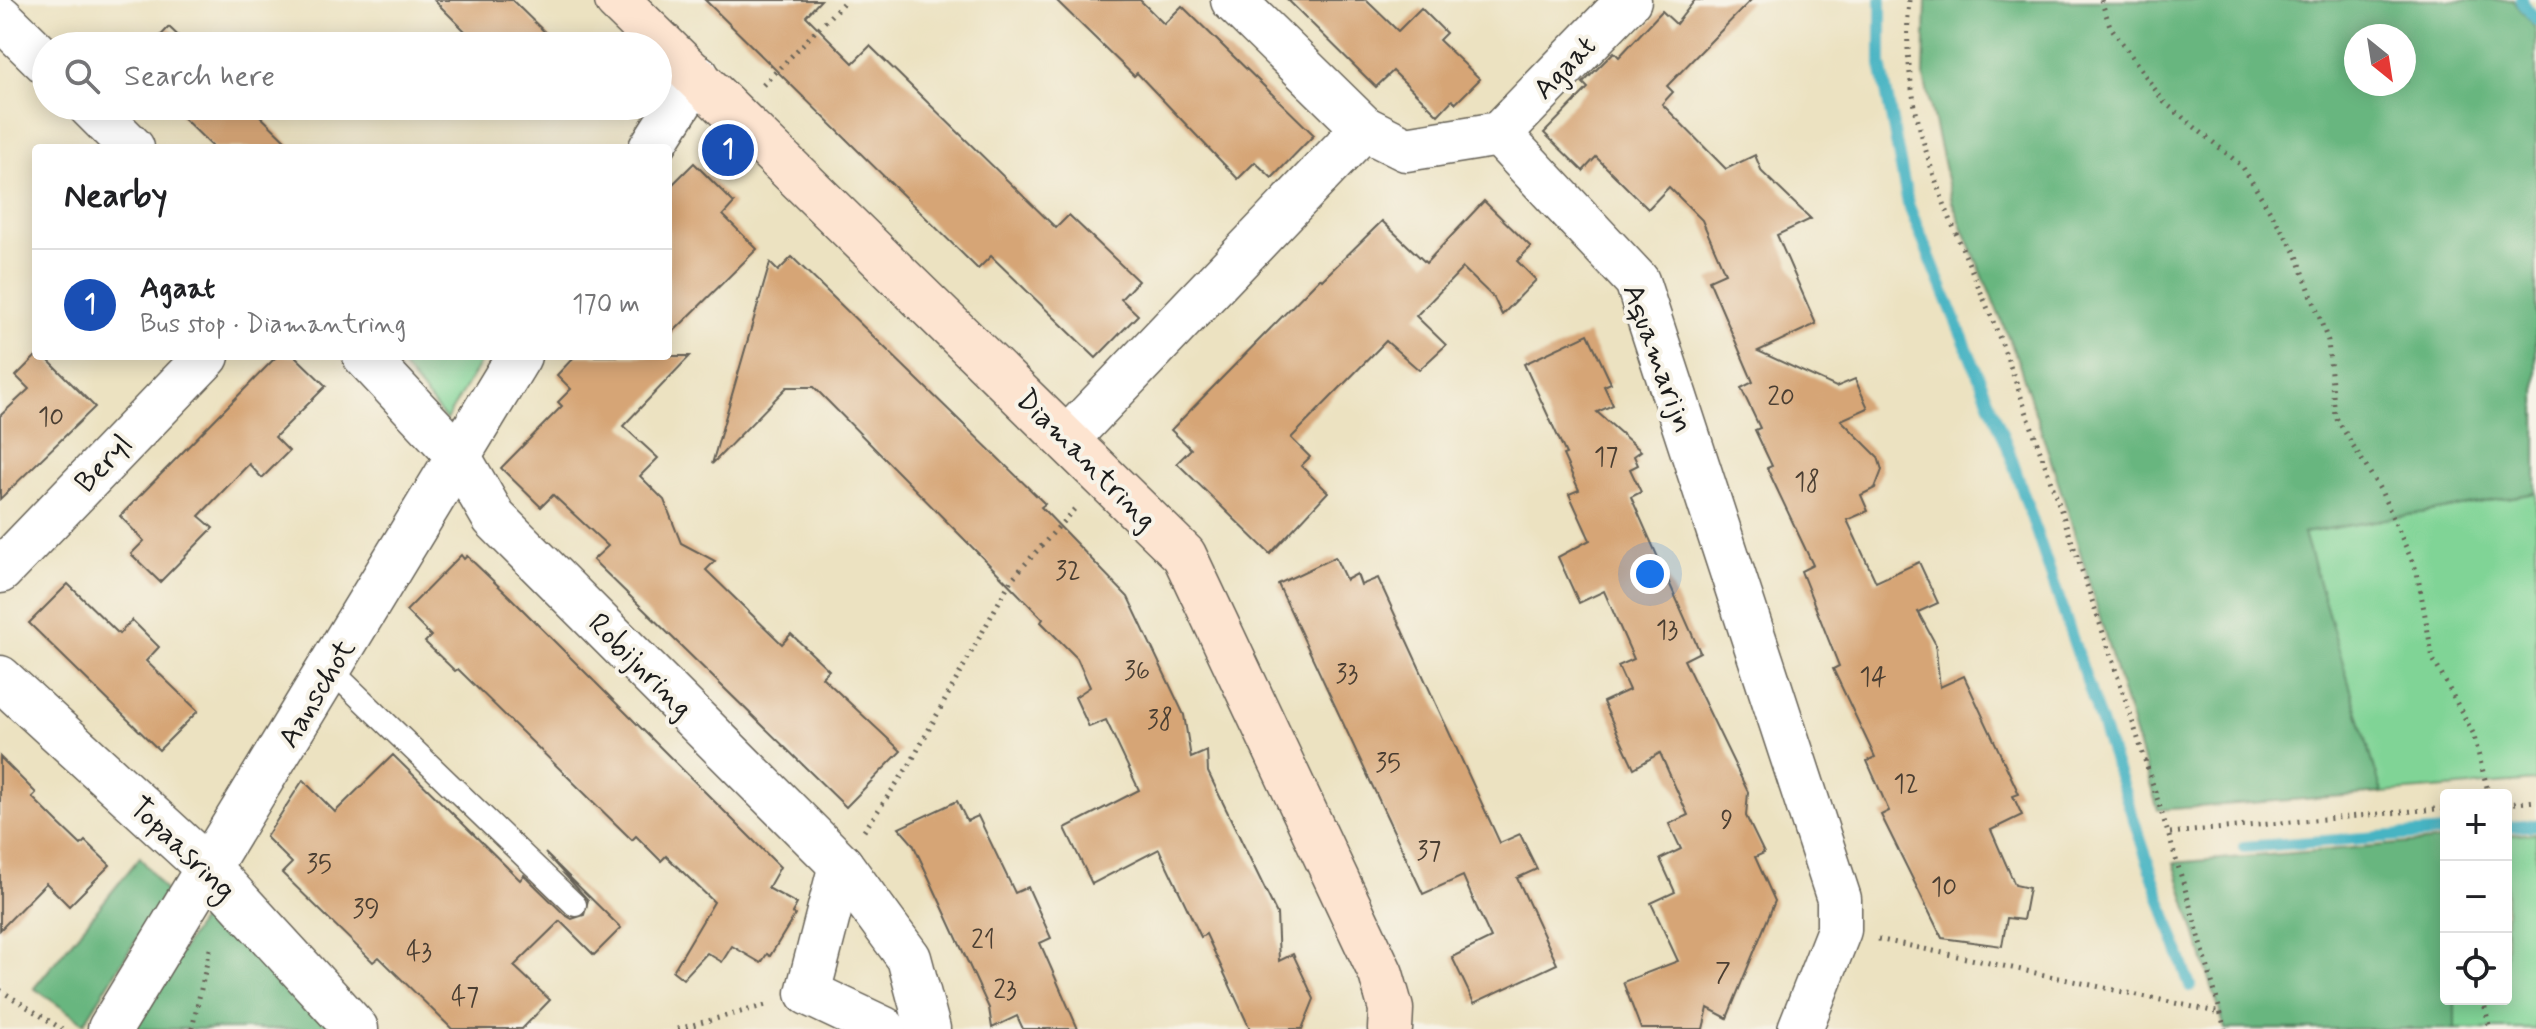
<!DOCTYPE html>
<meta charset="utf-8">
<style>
:root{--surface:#fff;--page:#f2f2f2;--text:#202124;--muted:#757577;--line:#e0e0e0;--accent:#1a73e8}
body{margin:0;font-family:Mynerve,sans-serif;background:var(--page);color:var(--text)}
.controls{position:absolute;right:24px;bottom:24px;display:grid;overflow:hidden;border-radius:8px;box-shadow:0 4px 20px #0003}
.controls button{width:72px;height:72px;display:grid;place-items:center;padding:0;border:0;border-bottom:2px solid var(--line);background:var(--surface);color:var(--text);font:40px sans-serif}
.compass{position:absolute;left:2344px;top:24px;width:72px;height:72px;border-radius:50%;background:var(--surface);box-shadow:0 4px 20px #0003;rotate:150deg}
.you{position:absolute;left:1650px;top:574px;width:28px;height:28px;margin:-20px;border:6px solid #fff;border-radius:50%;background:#1a73e8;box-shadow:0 0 0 12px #1a73e833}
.badge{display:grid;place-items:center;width:52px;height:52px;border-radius:50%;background:var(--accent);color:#fff;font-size:26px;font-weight:700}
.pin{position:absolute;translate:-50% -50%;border:4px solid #fff;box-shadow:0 2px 8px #0006}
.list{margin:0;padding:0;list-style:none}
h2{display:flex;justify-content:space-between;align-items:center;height:104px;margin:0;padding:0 32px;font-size:34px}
h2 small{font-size:26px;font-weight:400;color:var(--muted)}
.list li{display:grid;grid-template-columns:52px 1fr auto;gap:24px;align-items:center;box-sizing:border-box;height:112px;padding:0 32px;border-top:2px solid var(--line)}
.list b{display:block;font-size:30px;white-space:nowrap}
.list p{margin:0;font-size:26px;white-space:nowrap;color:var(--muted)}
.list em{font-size:26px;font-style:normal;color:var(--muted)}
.icon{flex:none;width:44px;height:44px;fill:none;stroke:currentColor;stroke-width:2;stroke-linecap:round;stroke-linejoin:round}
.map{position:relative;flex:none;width:2536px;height:1029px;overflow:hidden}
.search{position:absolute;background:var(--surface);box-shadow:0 4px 20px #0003;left:32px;top:32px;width:640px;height:88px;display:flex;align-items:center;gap:20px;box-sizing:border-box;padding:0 28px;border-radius:44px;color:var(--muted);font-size:30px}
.panel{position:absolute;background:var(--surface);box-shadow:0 4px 20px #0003;left:32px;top:144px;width:640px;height:216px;border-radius:8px}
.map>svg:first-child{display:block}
.green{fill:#80d496;stroke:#4e7859;stroke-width:2}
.forest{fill:#68b67f;stroke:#42694e;stroke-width:2;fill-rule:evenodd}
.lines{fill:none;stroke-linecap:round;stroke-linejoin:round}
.stream{stroke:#47b4c3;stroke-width:12}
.building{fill:#d6a576}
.lane-casing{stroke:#656156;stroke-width:25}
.street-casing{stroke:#656156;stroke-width:47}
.secondary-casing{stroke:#656156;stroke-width:47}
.path{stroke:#656156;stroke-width:5;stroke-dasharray:2 6;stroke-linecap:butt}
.lane{stroke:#fff;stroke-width:22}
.street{stroke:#fff;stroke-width:44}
.secondary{stroke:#fde4d0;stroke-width:44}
.labels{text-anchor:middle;stroke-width:8;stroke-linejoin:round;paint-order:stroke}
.number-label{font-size:26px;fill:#4a3e32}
.street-label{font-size:30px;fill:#1c1c1c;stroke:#f7f3e8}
</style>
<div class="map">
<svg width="2536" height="1029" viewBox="0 0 2536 1029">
<rect width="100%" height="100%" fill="#f7f3e8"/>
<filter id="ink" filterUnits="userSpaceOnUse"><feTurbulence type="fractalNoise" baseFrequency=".0125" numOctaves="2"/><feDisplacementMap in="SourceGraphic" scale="16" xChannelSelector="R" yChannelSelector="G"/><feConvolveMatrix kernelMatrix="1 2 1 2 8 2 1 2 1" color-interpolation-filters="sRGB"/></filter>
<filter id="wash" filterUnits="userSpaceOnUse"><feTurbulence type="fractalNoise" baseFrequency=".006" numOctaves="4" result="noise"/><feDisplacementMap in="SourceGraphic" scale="32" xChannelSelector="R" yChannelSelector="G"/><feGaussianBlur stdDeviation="1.8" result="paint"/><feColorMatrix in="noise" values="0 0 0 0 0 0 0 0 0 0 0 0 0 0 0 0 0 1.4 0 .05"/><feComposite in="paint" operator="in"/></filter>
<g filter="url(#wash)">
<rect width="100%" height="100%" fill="#ece2c1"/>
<!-- green -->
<g class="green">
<path d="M 394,356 L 484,356 L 446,420 Z"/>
<path d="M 2536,493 L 2536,781 L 2382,793 L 2303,533 Z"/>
<path d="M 2536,833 L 2536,1029 L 2455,1029 L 2455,999 L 2506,999 L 2506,836 Z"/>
</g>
<!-- forest -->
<g class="forest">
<path d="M 1926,0 L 2513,0 L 2536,29 L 2536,493 L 2304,533 L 2382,793 L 2158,810 L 2068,512 L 2017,358 L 1952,202 L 1924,77 ZM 2404,36 L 2404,84 L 2356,84 L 2356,36 Z"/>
<path d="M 2446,840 L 2446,999 L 2455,999 L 2455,1029 L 2225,1029 L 2174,863 Z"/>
<path d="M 140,857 L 166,892 L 84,1023 L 34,988 Z"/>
<path d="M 212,903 L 337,1029 L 131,1029 Z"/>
</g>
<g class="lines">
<!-- stream -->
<g class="stream">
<path d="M 1881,0 L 1881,64 L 1908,204 L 2008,448 L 2190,986"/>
<path d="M 2521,0 L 2536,20"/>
<path d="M 2511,827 L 2536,825"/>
<path d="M 2244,847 L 2446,832"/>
</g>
</g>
<g id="blocks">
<!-- building -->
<g class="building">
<path d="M 434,0 L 512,0 L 559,46 L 480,46 Z"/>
<path d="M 705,0 L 821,0 L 806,16 L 853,63 L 870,46 L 1056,228 L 1069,215 L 1138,281 L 1121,299 L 1138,315 L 1096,358 L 991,256 L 978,269 Z"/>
<path d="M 1056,0 L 1140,0 L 1164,24 L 1182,6 L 1314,135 L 1272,178 L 1255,162 L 1238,179 L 1137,73 L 1134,76 Z"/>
<path d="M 1288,0 L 1366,0 L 1398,31 L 1421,8 L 1446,33 L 1439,40 L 1480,79 L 1456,103 L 1452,100 L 1438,115 L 1393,71 L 1376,87 Z"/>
<path d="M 1695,0 L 1751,0 L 1667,86 L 1673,92 L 1662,104 L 1726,169 L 1755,155 L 1762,172 L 1811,219 L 1777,235 L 1816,324 L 1758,351 L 1836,387 L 1855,379 L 1868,408 L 1841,420 L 1878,457 L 1882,470 L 1875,488 L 1861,495 L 1868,511 L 1847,520 L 1876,582 L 1919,562 L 1938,603 L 1918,612 L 1935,643 L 1940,687 L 1964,676 L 2019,794 L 2013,796 L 2022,815 L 1991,830 L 2015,885 L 2029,888 L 2023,920 L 2007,918 L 2002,946 L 1942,938 L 1881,815 L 1889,811 L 1867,761 L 1875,757 L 1833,669 L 1839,666 L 1801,571 L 1813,565 L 1767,468 L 1772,466 L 1755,430 L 1760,428 L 1741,388 L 1753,382 L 1709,280 L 1725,273 L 1702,220 L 1669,187 L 1648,209 L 1596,157 L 1583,171 L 1544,133 L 1588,88 L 1583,83 L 1614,52 L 1619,57 L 1662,11 L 1676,24 Z"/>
<path d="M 169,27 L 189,46 L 151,46 Z"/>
<path d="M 171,106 L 250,106 L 293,148 L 214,148 Z"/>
<path d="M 694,163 L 734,203 L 723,215 L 757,249 L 668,337 L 668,189 Z"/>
<path d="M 1484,201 L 1531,247 L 1517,261 L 1536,280 L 1502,315 L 1494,298 L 1463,268 L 1416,316 L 1446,345 L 1419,370 L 1386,341 L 1291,438 L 1310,457 L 1301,466 L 1328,492 L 1270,554 L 1177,463 L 1191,449 L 1171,430 L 1320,278 L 1322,280 L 1382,221 L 1426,263 Z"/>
<path d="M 792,257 L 1045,504 L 1041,507 L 1128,597 L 1184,715 L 1191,758 L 1207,751 L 1208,772 L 1277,914 L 1279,961 L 1293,954 L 1314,999 L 1302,1029 L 1250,1029 L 1206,934 L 1201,937 L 1159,849 L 1092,884 L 1065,828 L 1139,790 L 1106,720 L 1089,727 L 1075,697 L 1090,687 L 1077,658 L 1041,622 L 1043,619 L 814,387 L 787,387 L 712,464 L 770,263 L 778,271 Z"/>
<path d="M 1588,334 L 1611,383 L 1604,386 L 1613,405 L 1597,412 L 1641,451 L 1634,456 L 1638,465 L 1630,469 L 1641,492 L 1631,497 L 1700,652 L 1684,660 L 1748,792 L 1746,816 L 1764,853 L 1755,857 L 1775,901 L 1727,1018 L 1708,1008 L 1703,1029 L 1641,1029 L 1623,982 L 1678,961 L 1651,903 L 1675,892 L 1660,859 L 1681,849 L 1669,824 L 1688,815 L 1660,753 L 1634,768 L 1603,702 L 1629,690 L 1618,666 L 1634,659 L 1604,591 L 1579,603 L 1558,557 L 1590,540 L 1569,494 L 1579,490 L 1563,455 L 1566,454 L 1524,364 Z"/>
<path d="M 36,356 L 44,356 L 95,407 L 0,499 L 0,416 L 29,389 L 16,376 Z"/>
<path d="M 277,356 L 295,356 L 326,386 L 275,437 L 289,451 L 262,478 L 249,464 L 199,516 L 213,528 L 160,582 L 131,554 L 144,541 L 120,516 Z"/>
<path d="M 575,356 L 690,356 L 623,426 L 658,458 L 640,476 L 664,500 L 681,543 L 715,561 L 706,570 L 782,644 L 791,634 L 829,670 L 822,677 L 901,751 L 846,807 L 593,560 L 608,546 L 553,495 L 541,507 L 501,468 L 562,406 L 558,402 L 571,389 L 557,375 Z"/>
<path d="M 461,555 L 464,559 L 467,556 L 509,596 L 780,867 L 768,888 L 797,904 L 792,913 L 795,915 L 770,956 L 767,954 L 761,963 L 732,946 L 722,962 L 707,953 L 683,979 L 673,971 L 714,902 L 666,856 L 661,861 L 636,836 L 632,840 L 458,669 L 455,671 L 425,642 L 431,636 L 406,611 Z"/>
<path d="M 1335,557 L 1346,580 L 1357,574 L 1361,585 L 1378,578 L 1500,843 L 1520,834 L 1537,869 L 1517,878 L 1557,964 L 1474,1003 L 1452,957 L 1491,938 L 1476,906 L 1463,876 L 1423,894 L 1278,584 Z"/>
<path d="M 68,584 L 119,634 L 132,620 L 159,647 L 146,661 L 198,711 L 159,750 L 29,623 Z"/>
<path d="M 393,755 L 520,880 L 524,875 L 565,915 L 572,919 L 584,915 L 588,900 L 545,853 L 621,928 L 594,955 L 560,921 L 514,966 L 550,1000 L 522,1029 L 452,1029 L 379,957 L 373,962 L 282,873 L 292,863 L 266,837 L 303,780 L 335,812 Z"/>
<path d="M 0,757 L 36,793 L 32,797 L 56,821 L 81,845 L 85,841 L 110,865 L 69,906 L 46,883 L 0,930 Z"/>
<path d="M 957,801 L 967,821 L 978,816 L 1015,893 L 1028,887 L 1051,938 L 1040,943 L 1078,1029 L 1023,1029 L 1017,1016 L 992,1028 L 989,1008 L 929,878 L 913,844 L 899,828 Z"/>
</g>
</g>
</g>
<g filter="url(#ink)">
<use href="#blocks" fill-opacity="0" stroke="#656156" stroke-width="2"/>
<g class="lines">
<!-- lane casing -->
<g class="lane-casing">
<path id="lane" d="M 330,669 L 575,905"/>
</g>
<!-- street casing -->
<g class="street-casing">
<g id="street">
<path d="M 1233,0 L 1364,128"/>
<path d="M 0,17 L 46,62"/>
<path d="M 90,106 L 132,148"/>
<path d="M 1499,134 L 1629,0"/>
<path d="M 651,148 L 697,76"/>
<path d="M 365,356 L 457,454 L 494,518 L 841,865 L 909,958 L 928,1029"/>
<path d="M 1067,439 L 1364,128 L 1406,149 L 1499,134 L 1637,281 L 1839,899 L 1839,930 L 1800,1029"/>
<path d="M 0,571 L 207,356"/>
<path d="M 0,678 L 210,870 L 356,1029"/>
<path d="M 841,865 L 808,993 L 884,1029"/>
<path d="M 110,1029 L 519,356"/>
</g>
</g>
<!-- secondary casing -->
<g class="secondary-casing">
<path id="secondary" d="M 617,0 L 1184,555 L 1381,974 L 1391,1009 L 1390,1029"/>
</g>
<!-- path -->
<g class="path">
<path d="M 1909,0 C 1897,138 1965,240 2009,363 C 2087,582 2164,804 2225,1029"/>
<path d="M 2101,0 L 2110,26 L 2164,102 L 2242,166 L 2296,253 L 2328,341 L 2335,416 L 2381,491 L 2417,572 L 2433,659 L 2473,733 L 2489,795"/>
<path d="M 763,85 L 846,0"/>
<path d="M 2506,804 L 2536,801"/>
<path d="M 864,831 L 910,764 L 1011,580 L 1077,506"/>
<path d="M 2170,833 L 2446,808"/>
<path d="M 1878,939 L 2221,1013"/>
<path d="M 0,990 L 62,1029"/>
<path d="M 2483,999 L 2490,1029"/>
<path d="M 192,1029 L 210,949"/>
<path d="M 678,1029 L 770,1004"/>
</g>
<!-- lane -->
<use href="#lane" class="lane"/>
<!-- street -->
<use href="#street" class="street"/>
<!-- secondary -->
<use href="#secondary" class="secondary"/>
</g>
</g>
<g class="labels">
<!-- number labels -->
<g class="number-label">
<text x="1781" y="405">20</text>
<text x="51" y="425">10</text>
<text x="1606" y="465">17</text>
<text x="1807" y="490">18</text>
<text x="1068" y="579">32</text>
<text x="1667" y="638">13</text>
<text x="1137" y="679">36</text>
<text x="1347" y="682">33</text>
<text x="1873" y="685">14</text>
<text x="1160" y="728">38</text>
<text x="1388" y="771">35</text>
<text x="1906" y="792">12</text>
<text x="1727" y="828">9</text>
<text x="1429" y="859">37</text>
<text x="319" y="872">35</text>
<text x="1944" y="895">10</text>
<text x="366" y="917">39</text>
<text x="983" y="948">21</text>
<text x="419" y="960">43</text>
<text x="1723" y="981">7</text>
<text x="1005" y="998">23</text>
<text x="465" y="1005">47</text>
</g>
<!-- street labels -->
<g class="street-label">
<text transform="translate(1564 67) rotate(-46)" y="10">Agaat</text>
<text transform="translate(1659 358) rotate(70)" y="10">Aquamarijn</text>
<text transform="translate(1087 459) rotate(45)" y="10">Diamantring</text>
<text transform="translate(103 463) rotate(-46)" y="10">Beryl</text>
<text transform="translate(641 665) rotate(45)" y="10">Robijnring</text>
<text transform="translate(316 693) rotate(-59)" y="10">Aanschot</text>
<text transform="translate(183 848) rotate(44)" y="10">Topaasring</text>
</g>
</g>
</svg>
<div class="controls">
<button>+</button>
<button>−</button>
<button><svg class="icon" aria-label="locate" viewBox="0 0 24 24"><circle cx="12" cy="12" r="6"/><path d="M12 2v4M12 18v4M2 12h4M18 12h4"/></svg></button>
</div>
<svg class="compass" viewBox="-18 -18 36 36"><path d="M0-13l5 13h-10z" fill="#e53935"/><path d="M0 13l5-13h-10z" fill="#757577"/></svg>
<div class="you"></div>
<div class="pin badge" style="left:728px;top:150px;background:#1a4fb4">1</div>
<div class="search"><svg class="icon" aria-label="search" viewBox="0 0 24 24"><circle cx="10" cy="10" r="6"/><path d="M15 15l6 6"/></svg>Search here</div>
<section class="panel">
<h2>Nearby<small></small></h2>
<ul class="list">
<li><span class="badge" style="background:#1a4fb4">1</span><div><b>Agaat</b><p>Bus stop · Diamantring</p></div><em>170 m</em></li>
</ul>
</section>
</div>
